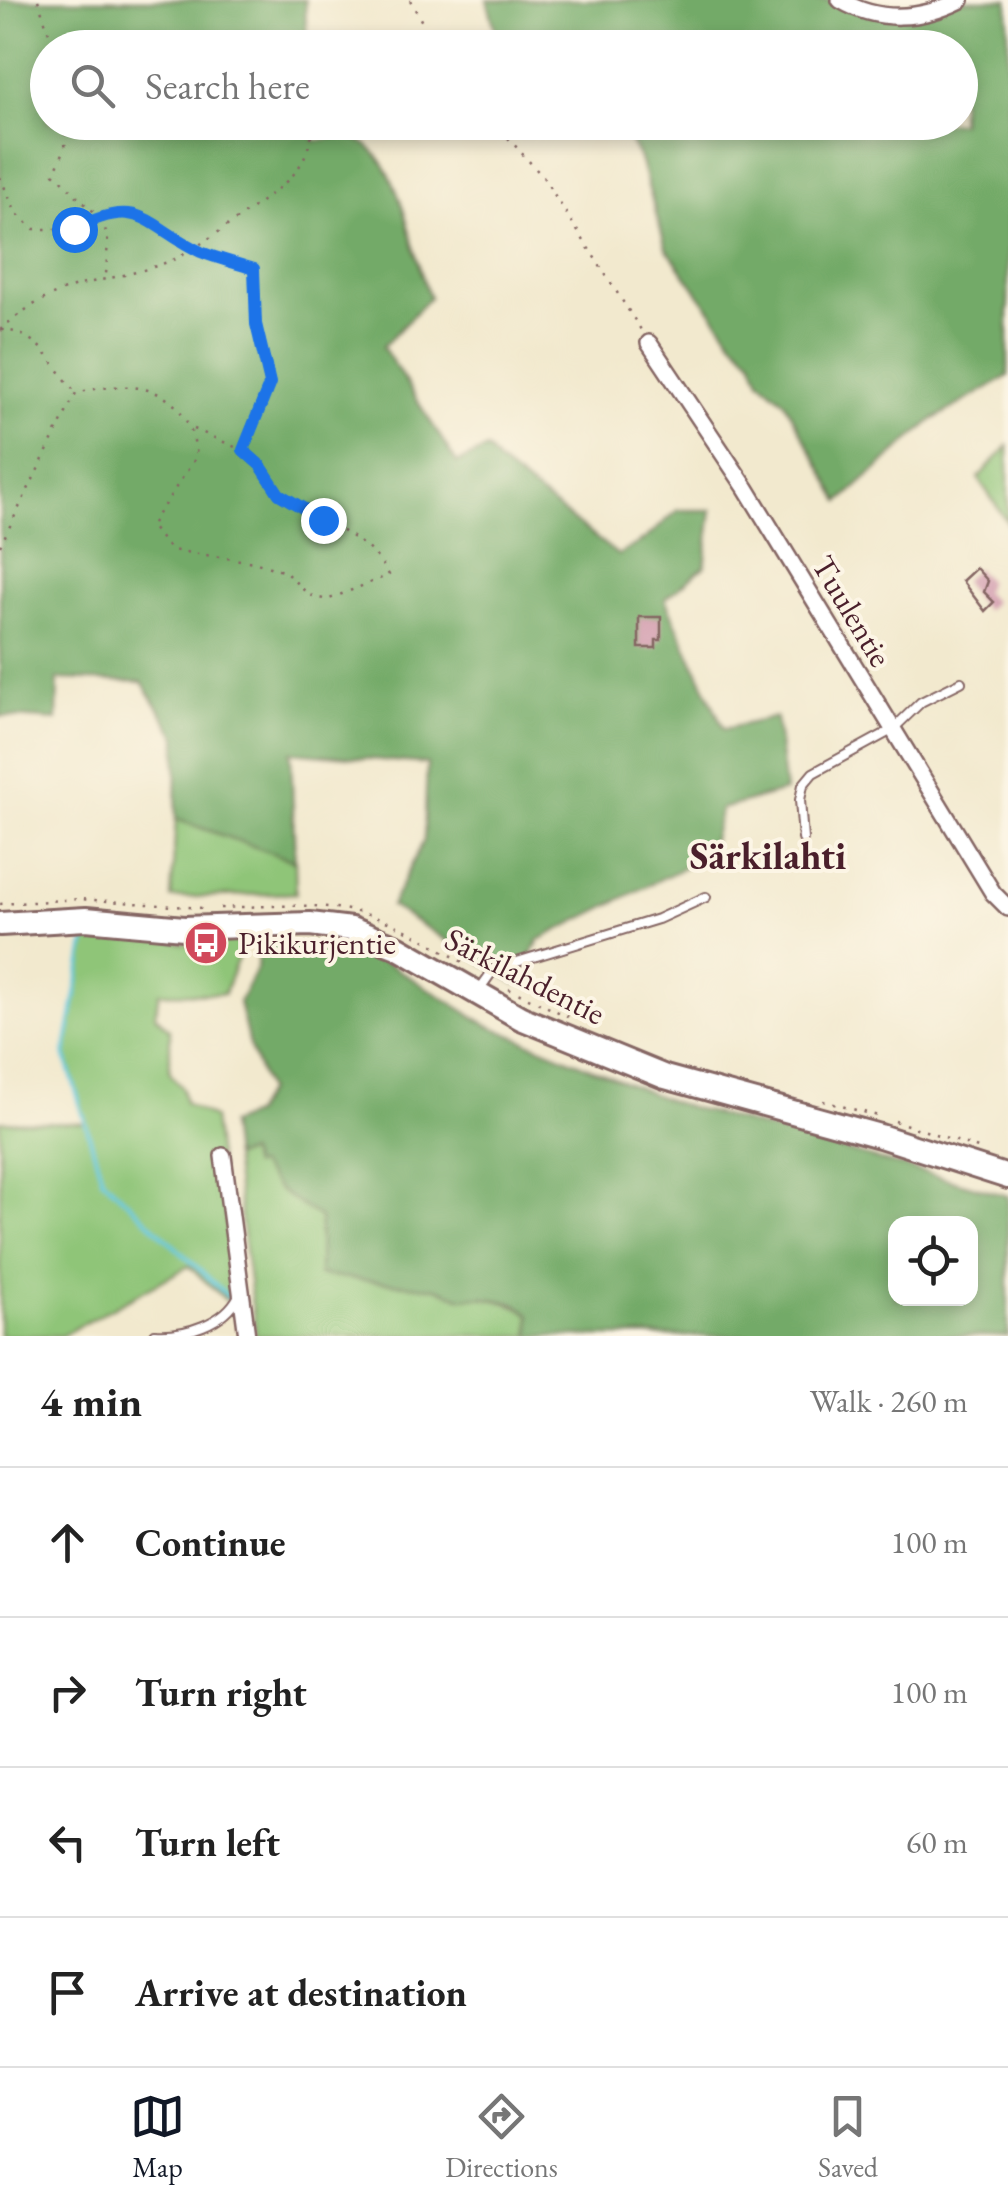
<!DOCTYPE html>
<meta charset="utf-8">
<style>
:root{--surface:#fff;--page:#f6f6f6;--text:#222;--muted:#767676;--line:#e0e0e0;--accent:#111827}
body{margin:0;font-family:"EB Garamond",serif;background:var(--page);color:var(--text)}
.controls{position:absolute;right:30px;bottom:30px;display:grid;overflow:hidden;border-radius:20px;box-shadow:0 5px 15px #0003}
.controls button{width:90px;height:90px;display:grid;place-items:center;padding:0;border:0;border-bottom:2px solid var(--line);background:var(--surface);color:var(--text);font:50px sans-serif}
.stop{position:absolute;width:30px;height:30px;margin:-22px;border:8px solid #1a73e8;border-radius:50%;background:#fff}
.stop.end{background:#1a73e8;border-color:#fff;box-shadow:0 2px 10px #0008}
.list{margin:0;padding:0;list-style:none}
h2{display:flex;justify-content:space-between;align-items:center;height:130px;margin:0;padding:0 40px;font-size:42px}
h2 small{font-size:32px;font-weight:400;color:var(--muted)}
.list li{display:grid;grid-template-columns:65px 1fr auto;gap:30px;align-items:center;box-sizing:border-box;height:150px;padding:0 40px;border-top:2px solid var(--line)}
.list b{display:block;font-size:38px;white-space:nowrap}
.list em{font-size:32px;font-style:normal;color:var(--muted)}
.icon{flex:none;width:55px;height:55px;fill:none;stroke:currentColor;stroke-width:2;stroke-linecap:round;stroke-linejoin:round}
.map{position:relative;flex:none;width:1008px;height:1336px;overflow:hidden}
.search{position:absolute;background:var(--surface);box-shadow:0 5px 15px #0003;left:30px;right:30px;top:30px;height:110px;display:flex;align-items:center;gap:25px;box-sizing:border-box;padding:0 35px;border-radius:55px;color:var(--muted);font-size:38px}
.sheet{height:730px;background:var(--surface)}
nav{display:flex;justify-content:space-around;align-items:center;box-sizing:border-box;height:140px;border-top:2px solid var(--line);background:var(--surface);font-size:28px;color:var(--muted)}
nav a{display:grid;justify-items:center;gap:5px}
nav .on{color:var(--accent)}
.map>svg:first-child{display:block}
.green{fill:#8fc578;stroke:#6c7252;stroke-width:2.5}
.forest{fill:#73aa68;stroke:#5e644a;stroke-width:2.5;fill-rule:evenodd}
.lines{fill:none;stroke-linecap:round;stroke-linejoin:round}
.stream{stroke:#62c8df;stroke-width:4}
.building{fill:#ce93a9}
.lane-casing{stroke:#856664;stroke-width:12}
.street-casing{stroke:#856664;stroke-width:20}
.secondary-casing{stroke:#856664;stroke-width:28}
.path{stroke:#856664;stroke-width:2.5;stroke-dasharray:2.5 8;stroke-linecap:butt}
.lane{stroke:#fff;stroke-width:8}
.street{stroke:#fff;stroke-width:15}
.secondary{stroke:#fff;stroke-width:22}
.route{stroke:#1a73e8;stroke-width:12}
.labels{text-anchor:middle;stroke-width:8;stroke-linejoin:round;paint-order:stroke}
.street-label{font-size:32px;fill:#4a1f2b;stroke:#fcf5e5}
.poi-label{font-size:32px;fill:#4a1f2b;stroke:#fcf5e5;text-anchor:start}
.quarter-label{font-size:38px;font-weight:bold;fill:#4a1f2b;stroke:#fcf5e5}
</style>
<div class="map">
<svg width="1008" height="1336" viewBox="0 0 1008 1336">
<rect width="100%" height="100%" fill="#fcf5e5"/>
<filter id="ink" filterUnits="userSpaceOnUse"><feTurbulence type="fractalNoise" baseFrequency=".01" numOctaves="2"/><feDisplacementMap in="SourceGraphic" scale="20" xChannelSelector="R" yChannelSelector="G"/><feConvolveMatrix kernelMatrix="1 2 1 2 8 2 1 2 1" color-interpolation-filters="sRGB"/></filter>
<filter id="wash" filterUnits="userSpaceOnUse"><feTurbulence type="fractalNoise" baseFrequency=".0048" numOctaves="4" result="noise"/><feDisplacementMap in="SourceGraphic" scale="40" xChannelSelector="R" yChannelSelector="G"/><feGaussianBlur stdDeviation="2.25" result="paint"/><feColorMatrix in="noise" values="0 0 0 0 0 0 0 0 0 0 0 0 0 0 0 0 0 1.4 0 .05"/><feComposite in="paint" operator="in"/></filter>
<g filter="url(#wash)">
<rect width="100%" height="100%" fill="#f2e9ce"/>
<!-- green -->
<g class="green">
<path d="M 1008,446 L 1008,523 L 978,478 Z"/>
<path d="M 176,819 L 295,861 L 296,893 L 171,898 Z"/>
<path d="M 88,927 L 142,932 L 181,943 L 209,944 L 234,936 L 245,940 L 224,994 L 159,993 L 155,1015 L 170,1030 L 170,1073 L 182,1088 L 185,1103 L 213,1118 L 235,1291 L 226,1300 L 189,1266 L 61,1336 L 0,1336 L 0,1121 L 86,1123 L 65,1054 Z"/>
<path d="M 249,1153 L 280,1191 L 436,1288 C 468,1300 502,1294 530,1315 L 530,1336 L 256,1336 L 233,1157 Z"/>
</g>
<!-- forest -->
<g class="forest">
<path d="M 0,0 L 305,0 L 307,47 L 48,48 L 48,122 L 306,123 L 315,141 C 324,140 338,135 346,136 C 403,146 409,254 430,297 L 383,347 L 457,463 L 487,449 L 499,463 L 618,555 L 645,539 L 678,510 L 712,510 L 705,566 L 665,599 L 724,729 L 776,717 L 785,791 L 721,809 L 709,855 L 539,940 L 517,984 L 391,906 L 424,840 L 427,764 L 291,752 L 295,861 L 176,819 L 177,737 L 142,682 L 58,679 L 57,720 L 0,716 Z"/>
<path d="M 487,0 L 840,0 L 888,17 L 961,0 L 1008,0 L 1008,376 L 931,421 L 840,502 L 784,401 L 760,380 L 752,359 L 733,341 L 666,248 L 640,159 L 627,135 L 604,123 L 960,122 L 960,48 L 510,47 L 496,32 Z"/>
<path d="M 313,943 L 387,963 L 487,1025 L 672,1102 L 1008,1196 L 1008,1336 L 530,1336 L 530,1315 L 516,1304 L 484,1297 L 463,1298 L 436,1288 L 319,1275 L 320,1218 L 280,1191 L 258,1165 L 252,1166 L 248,1153 L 233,1157 L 229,1124 L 252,1115 L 267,1091 L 249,1045 L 239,1002 L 257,968 L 258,946 ZM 896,1224 L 970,1224 L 970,1298 L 896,1298 Z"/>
</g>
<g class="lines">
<!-- stream -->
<path class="stream" d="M 88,927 L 65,1054 L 102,1178 L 234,1302"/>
</g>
<g id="blocks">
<!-- building -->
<g class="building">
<path d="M 976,568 L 988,581 L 984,592 L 994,602 L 985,611 L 962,581 Z"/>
<path d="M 639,617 L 661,617 L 661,640 L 656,640 L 656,648 L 639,648 Z"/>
</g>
</g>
</g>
<g filter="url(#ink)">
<use href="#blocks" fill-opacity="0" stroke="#856664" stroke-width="2.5"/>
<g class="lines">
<!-- lane casing -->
<g class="lane-casing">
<g id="lane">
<path d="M 803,839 L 800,800 L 803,785 L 813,773 L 892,730 L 921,702 L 961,682"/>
<path d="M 479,990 L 494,969 L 658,919 L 706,897"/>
<path d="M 155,1334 C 184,1336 225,1324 239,1295"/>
</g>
</g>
<!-- street casing -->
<g class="street-casing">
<g id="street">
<path d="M 840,0 C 879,23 921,20 961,0"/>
<path d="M 649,343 L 746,488 L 993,893 L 1008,908"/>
<path d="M 223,1156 L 247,1336"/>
</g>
</g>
<!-- secondary casing -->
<g class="secondary-casing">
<path id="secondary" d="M 0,924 L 86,919 L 184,928 L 310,924 L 351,929 L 397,947 L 521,1018 L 665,1077 L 880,1136 L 1008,1177"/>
</g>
<!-- path -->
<g class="path">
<path d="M 38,0 L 54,48"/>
<path d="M 410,0 L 436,48"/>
<path d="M 494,122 L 543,177 L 643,333"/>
<path d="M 0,177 L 16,213 L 34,229 L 75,229 L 100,216 L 108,237 L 106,275"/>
<path d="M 0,330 C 65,272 105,288 175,259 C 194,251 280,190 293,175 C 304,162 308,149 312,134"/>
<path d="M 1,330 C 38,331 53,365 75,392"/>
<path d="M 194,429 L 242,450"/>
<path d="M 0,546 L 76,393 C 137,378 187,386 197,456 L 150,526 L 171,550 L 254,562 L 285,572 L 309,595 L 327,600 L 389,575 C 368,534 319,524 284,497 C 268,484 259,464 243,450 L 269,383 L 256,324 L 254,269 C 236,263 217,259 200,251 C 158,231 152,210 100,216 C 80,203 72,188 54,173 L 65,149 L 66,122"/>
<path d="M 0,904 L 80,899 L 202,908"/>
<path d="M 220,908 C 340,903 363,900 467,965"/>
<path d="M 509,989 L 569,1017"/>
<path d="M 823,1101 L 878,1116"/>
<path d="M 895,1121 L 978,1148"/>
</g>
<!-- lane -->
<use href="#lane" class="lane"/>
<!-- street -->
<use href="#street" class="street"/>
<!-- secondary -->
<use href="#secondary" class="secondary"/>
</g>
</g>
<g class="lines" filter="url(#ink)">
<!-- route -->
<path class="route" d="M 74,229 C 142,194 146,226 201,252 C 218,259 237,263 254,269 L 256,324 L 270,383 L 243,450 L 261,466 L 279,494 L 323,520"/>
</g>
<!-- icons -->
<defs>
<g id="bus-disc" transform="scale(2.25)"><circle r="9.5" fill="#d1495b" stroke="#fcf5e5"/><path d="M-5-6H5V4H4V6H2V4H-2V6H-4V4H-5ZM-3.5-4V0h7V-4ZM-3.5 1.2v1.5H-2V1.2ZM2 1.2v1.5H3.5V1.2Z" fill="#fff"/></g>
</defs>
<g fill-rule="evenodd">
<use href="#bus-disc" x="206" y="943"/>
</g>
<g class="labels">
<!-- street labels -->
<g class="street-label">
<text transform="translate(852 611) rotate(59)" y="11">Tuulentie</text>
<text transform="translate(525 976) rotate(27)" y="11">Särkilahdentie</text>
</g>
<!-- poi labels -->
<g class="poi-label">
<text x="238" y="954">Pikikurjentie</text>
</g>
<!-- quarter labels -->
<g class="quarter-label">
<text x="768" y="869">Särkilahti</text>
</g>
</g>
</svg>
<div class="controls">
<button><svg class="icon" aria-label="locate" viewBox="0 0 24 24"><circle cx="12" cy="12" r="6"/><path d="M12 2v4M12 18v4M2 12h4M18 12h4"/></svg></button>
</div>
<div class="stop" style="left:74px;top:229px"></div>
<div class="stop end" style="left:323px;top:520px"></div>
<div class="search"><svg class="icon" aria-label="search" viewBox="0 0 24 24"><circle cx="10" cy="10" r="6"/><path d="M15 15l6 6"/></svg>Search here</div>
</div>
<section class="sheet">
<h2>4 min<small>Walk · 260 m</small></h2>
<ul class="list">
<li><svg class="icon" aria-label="ahead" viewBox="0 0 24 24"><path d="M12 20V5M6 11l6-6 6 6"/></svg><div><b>Continue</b></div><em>100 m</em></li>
<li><svg class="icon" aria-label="right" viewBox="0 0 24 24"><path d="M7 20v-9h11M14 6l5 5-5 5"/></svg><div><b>Turn right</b></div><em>100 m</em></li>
<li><svg class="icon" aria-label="left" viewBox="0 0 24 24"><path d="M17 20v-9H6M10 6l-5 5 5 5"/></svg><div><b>Turn left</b></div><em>60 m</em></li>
<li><svg class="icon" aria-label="arrive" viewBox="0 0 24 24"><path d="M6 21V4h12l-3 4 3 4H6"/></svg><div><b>Arrive at destination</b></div></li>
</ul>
</section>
<nav>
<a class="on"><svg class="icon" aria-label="map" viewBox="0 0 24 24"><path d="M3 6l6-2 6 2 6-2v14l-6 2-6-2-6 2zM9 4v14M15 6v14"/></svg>Map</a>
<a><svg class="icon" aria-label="directions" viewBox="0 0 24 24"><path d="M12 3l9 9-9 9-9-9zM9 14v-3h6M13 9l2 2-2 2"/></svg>Directions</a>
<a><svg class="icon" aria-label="saved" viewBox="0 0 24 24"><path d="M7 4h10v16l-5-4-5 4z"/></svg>Saved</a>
</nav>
